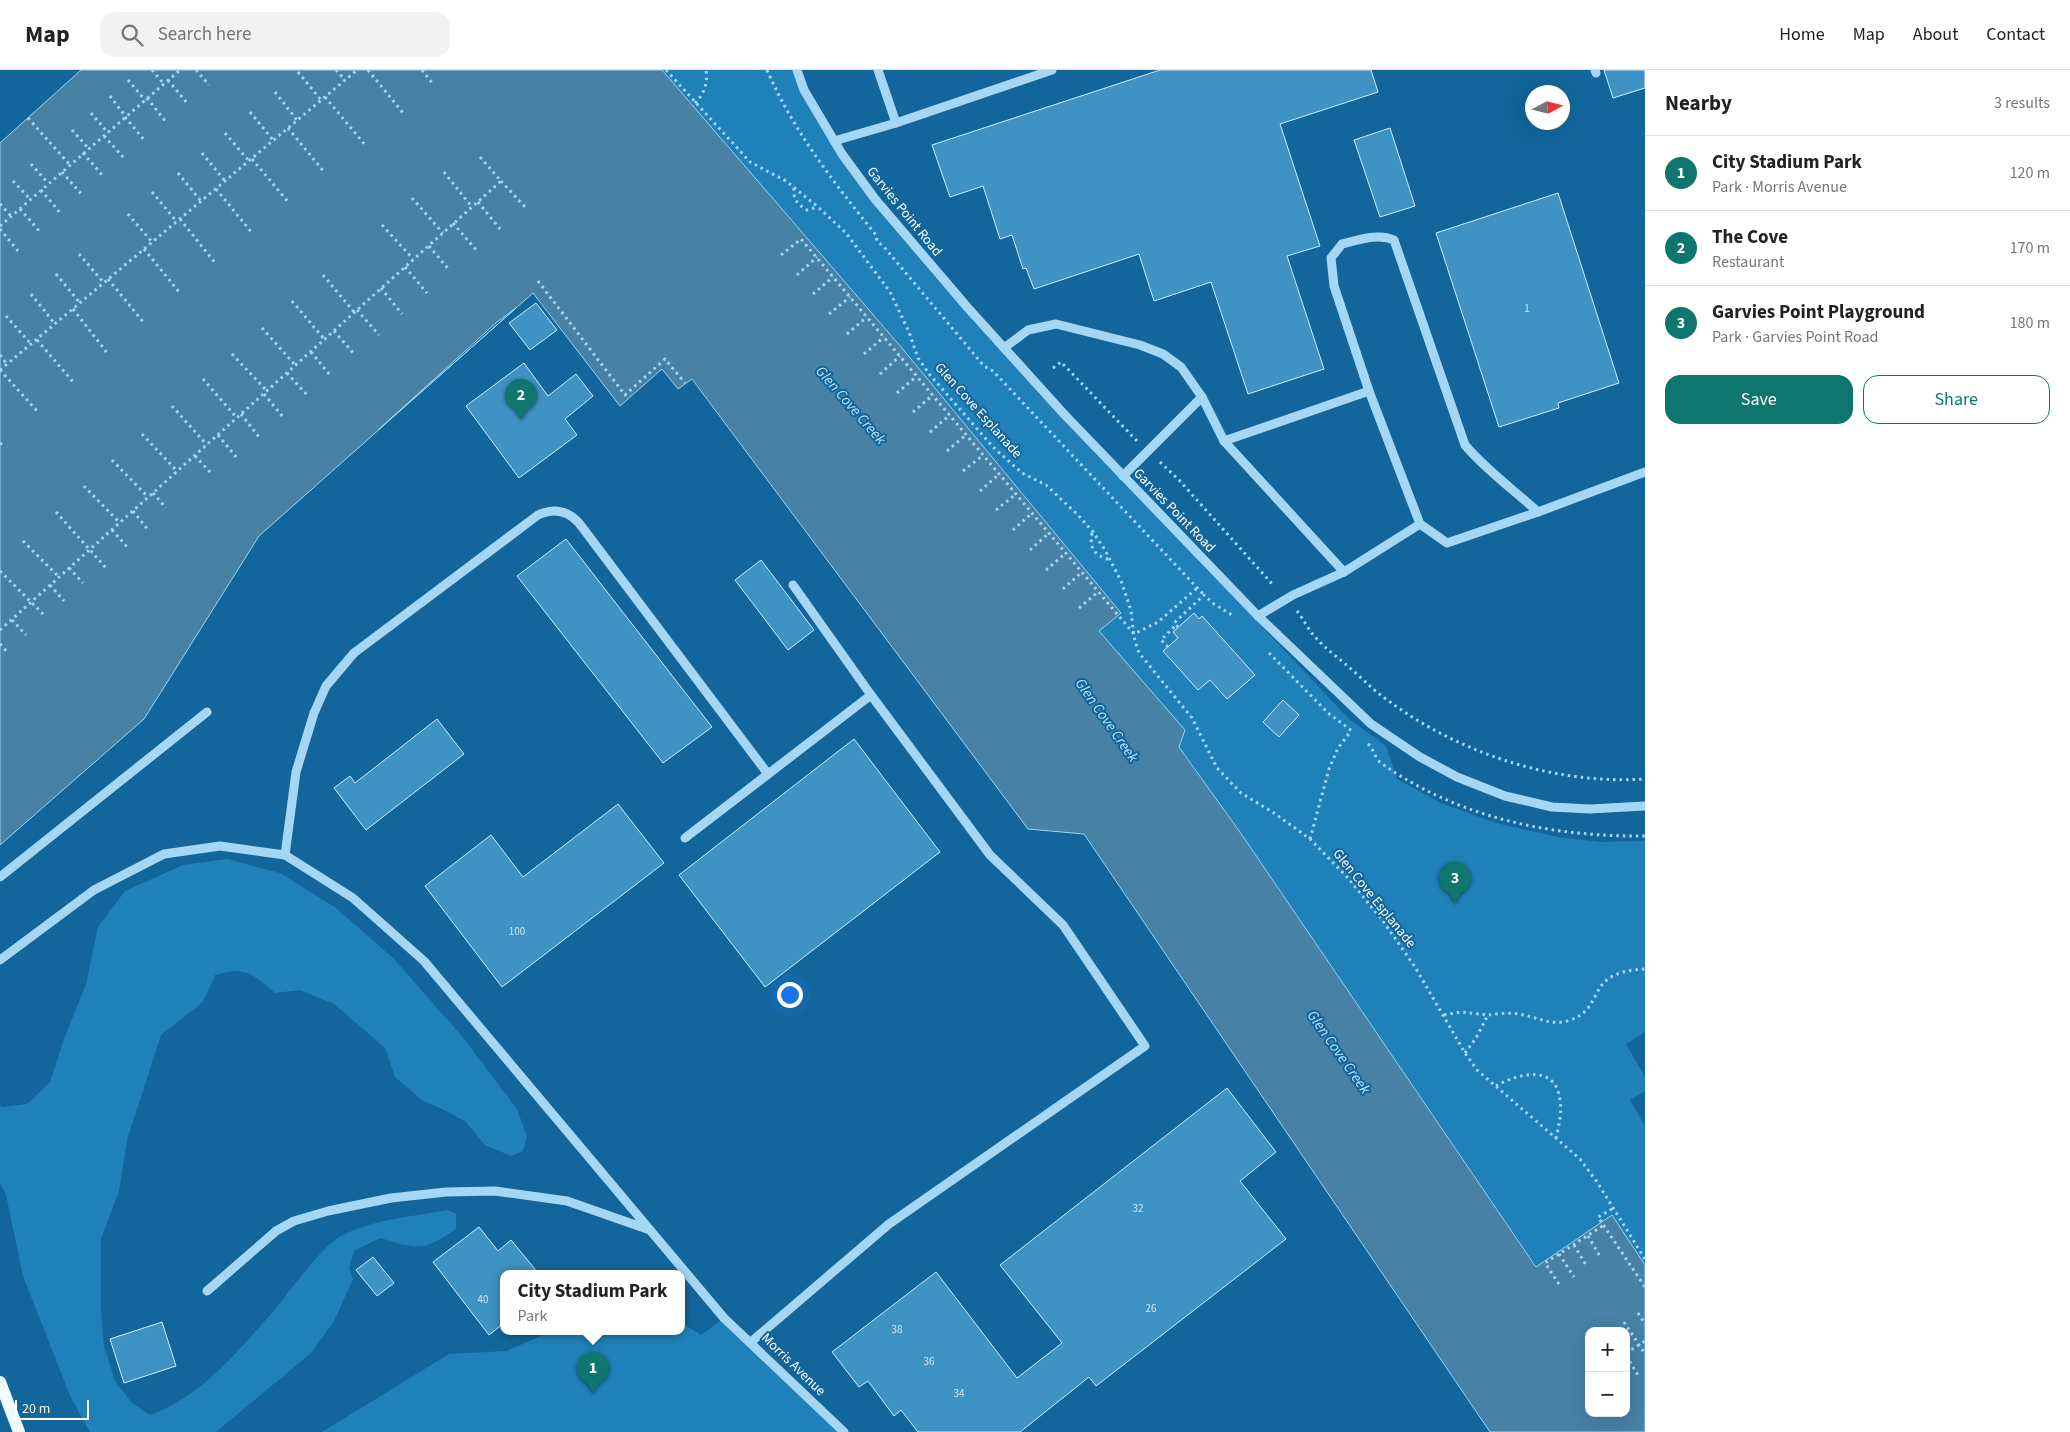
<!DOCTYPE html>
<meta charset="utf-8">
<style>
:root{--surface:#fff;--page:#f2f2f2;--text:#222;--muted:#767676;--line:#e0e0e0;--accent:#0f766e}
body{margin:0;font-family:"Source Sans 3",sans-serif;background:var(--page);color:var(--text)}
.controls{position:absolute;right:15px;bottom:15px;display:grid;overflow:hidden;border-radius:10px;box-shadow:0 5px 20px #0002}
.controls button{width:45px;height:45px;display:grid;place-items:center;padding:0;border:0;border-bottom:1px solid var(--line);background:var(--surface);color:var(--text);font:25px sans-serif}
.compass{position:absolute;left:1525px;top:15px;width:45px;height:45px;border-radius:50%;background:var(--surface);box-shadow:0 5px 20px #0002;rotate:83deg}
.scale{position:absolute;left:15px;bottom:12px;width:74px;box-sizing:border-box;padding-left:5px;border:2px solid #fff;border-top:0;font-size:14px;line-height:18px;white-space:nowrap;color:#fff;-webkit-text-stroke:4px #12669b;paint-order:stroke}
.you{position:absolute;left:789px;top:924px;width:18px;height:18px;margin:-12px;border:4px solid #fff;border-radius:50%;background:#1a73e8;box-shadow:0 0 0 8px #1a73e833}
.badge{display:grid;place-items:center;width:32px;height:32px;border-radius:50%;background:var(--accent);color:#fff;font-size:16px;font-weight:700}
.pin{position:absolute;translate:-50% -41px;filter:drop-shadow(0 1px 2px #0008)}
.pin::after{content:'';position:absolute;top:26px;width:18px;height:15px;background:inherit;clip-path:polygon(0 0,100% 0,50% 100%)}
.popup{position:absolute;left:500px;top:1200px;width:185px;height:65px;box-sizing:border-box;display:grid;place-content:center;border-radius:10px;background:var(--surface);filter:drop-shadow(0 1px 4px #0005);font-size:16px;white-space:nowrap;color:var(--muted)}
.popup b{font-size:19px;color:var(--text)}
.popup::after{content:'';position:absolute;left:50%;top:100%;margin-left:-10px;border:10px solid transparent;border-top-color:var(--surface)}
.list{margin:0;padding:0;list-style:none}
h2{display:flex;justify-content:space-between;align-items:center;height:65px;margin:0;padding:0 20px;font-size:21px}
h2 small{font-size:16px;font-weight:400;color:var(--muted)}
.list li{display:grid;grid-template-columns:32px 1fr auto;gap:15px;align-items:center;box-sizing:border-box;height:75px;padding:0 20px;border-top:1px solid var(--line)}
.list b{display:block;font-size:19px;white-space:nowrap}
.list p{margin:0;font-size:16px;white-space:nowrap;color:var(--muted)}
.list em{font-size:16px;font-style:normal;color:var(--muted)}
.actions{display:flex;gap:10px;padding:15px 20px}
.actions a{flex:1;padding:11px 0;border:1px solid var(--accent);border-radius:15px;text-align:center;font-size:18px;color:var(--accent)}
.actions .main{background:var(--accent);color:#fff}
.icon{flex:none;width:28px;height:28px;fill:none;stroke:currentColor;stroke-width:2;stroke-linecap:round;stroke-linejoin:round}
.map{position:relative;flex:none;width:1645px;height:1362px;overflow:hidden}
header{display:flex;align-items:center;gap:30px;box-sizing:border-box;height:70px;padding:0 25px;background:var(--surface);border-bottom:1px solid var(--line)}
header strong{font-size:24px}
nav{display:flex;gap:28px;margin-inline-start:auto;font-size:18px}
.search{width:350px;height:45px;background:var(--page);display:flex;align-items:center;gap:12px;box-sizing:border-box;padding:0 18px;border-radius:15px;color:var(--muted);font-size:19px}
main{display:flex}
aside{flex:1;background:var(--surface)}
.map>svg:first-child{display:block}
.green{fill:#2080b8}
.water{fill:#4781a6;stroke:#97d5f7;fill-rule:evenodd}
.building{fill:#3f92c4;stroke:#ceecfe}
.lines{fill:none;stroke-linecap:round;stroke-linejoin:round}
.path{stroke:#a5d7f4;stroke-width:3;stroke-dasharray:2.5 4;stroke-linecap:butt}
.minor{stroke:#a5d7f4;stroke-width:9}
.major{stroke:#f2f9ff;stroke-width:12}
.labels{text-anchor:middle;stroke-width:4;stroke-linejoin:round;paint-order:stroke}
.number-label{font-size:11px;fill:#cfe4f0}
.street-label{font-size:14px;fill:#fff;stroke:#12669b}
.water-label{font-size:15px;font-style:italic;fill:#bae3fa;stroke:#12669b}
</style>
<header>
<strong>Map</strong>
<div class="search"><svg class="icon" aria-label="search" viewBox="0 0 24 24"><circle cx="10" cy="10" r="6"/><path d="M15 15l6 6"/></svg>Search here</div>
<nav><a>Home</a><a>Map</a><a>About</a><a>Contact</a></nav>
</header>
<main>
<div class="map">
<svg width="1645" height="1362" viewBox="0 0 1645 1362">
<rect width="100%" height="100%" fill="#12669b"/>
<!-- green -->
<g class="green">
<path d="M 662,0 L 799,0 L 838,75 L 877,128 L 1031,311 L 1349,649 L 1386,676 L 1397,709 L 1441,733 L 1496,753 L 1558,767 L 1600,772 L 1645,771 L 1645,962 L 1626,974 L 1645,1007 L 1645,1021 L 1630,1030 L 1645,1056 L 1645,1195 L 1612,1145 L 1537,1197 L 1242,765 L 1179,676 L 1185,660 L 1099,561 L 1121,543 L 901,277 Z"/>
<path d="M 227,789 L 280,803 L 336,838 L 394,889 L 461,965 L 517,1039 L 527,1067 L 523,1081 L 511,1086 L 485,1075 L 465,1051 L 440,1038 L 423,1031 L 395,1007 L 385,978 L 334,934 L 300,920 L 275,923 C 251,903 246,896 215,905 L 203,932 L 161,965 L 127,1070 L 119,1121 L 101,1169 L 101,1239 L 104,1276 L 115,1311 L 132,1333 L 150,1345 C 194,1329 225,1296 255,1262 C 266,1249 278,1237 287,1224 C 300,1208 324,1175 341,1166 C 374,1149 411,1147 447,1140 L 456,1144 L 456,1159 C 422,1182 419,1179 380,1168 L 354,1181 L 349,1198 L 353,1209 L 334,1251 L 311,1283 L 216,1362 L 90,1362 L 71,1328 L 23,1206 L 6,1125 L 0,1113 L 0,1035 L 2,1037 L 27,1034 L 50,1012 L 64,969 L 86,914 L 98,857 L 125,821 L 183,795 Z"/>
<path d="M 722,1250 L 844,1362 L 322,1362 L 449,1284 L 507,1281 L 549,1262 L 682,1262 L 682,1253 L 701,1265 Z"/>
</g>
<!-- water -->
<path class="water" d="M 81,0 L 662,0 L 901,277 L 1121,543 L 1099,561 L 1185,660 L 1179,677 L 1242,765 L 1536,1197 L 1612,1145 L 1645,1195 L 1645,1362 L 1490,1362 L 1084,764 L 1028,759 L 692,309 L 678,319 L 662,299 L 620,336 L 533,223 L 259,466 L 144,649 L 0,775 L 0,73 ZM 516,238 L 378,360 L 497,252 ZM 1589,1261 L 1626,1261 L 1626,1343 L 1589,1343 Z"/>
<!-- building -->
<g class="building">
<path d="M 1160,0 L 1371,0 L 1378,22 L 1280,54 L 1320,176 L 1287,186 L 1324,299 L 1248,324 L 1211,212 L 1154,231 L 1139,184 L 1034,219 L 1026,198 L 1023,199 L 1012,165 L 1000,169 L 983,116 L 950,127 L 932,75 Z"/>
<path d="M 1604,0 L 1645,0 L 1645,18 L 1613,28 Z"/>
<path d="M 1390,58 L 1415,136 L 1380,147 L 1354,70 Z"/>
<path d="M 1558,123 L 1619,313 L 1558,333 L 1559,338 L 1499,357 L 1436,163 Z"/>
<path d="M 536,233 L 557,260 L 530,280 L 509,253 Z"/>
<path d="M 524,293 L 548,326 L 576,304 L 593,326 L 565,349 L 577,365 L 519,408 L 466,336 Z"/>
<path d="M 566,469 L 712,657 L 663,693 L 517,506 Z"/>
<path d="M 761,490 L 814,560 L 788,580 L 735,510 Z"/>
<path d="M 1194,543 L 1199,549 L 1202,546 L 1255,605 L 1227,629 L 1210,610 L 1198,620 L 1163,581 L 1178,568 L 1173,562 Z"/>
<path d="M 1283,630 L 1299,645 L 1279,667 L 1263,652 Z"/>
<path d="M 437,649 L 464,684 L 366,760 L 334,718 L 350,706 L 355,713 Z"/>
<path d="M 854,669 L 940,782 L 765,917 L 679,805 Z"/>
<path d="M 618,734 L 664,793 L 502,917 L 425,816 L 491,765 L 523,807 Z"/>
<path d="M 1227,1018 L 1276,1082 L 1240,1111 L 1286,1169 L 1096,1316 L 1089,1307 L 1020,1362 L 918,1362 L 901,1340 L 894,1346 L 868,1311 L 859,1317 L 832,1282 L 936,1202 L 1017,1308 L 1062,1273 L 1000,1195 Z"/>
<path d="M 479,1157 L 498,1181 L 511,1170 L 539,1204 L 504,1204 L 504,1253 L 489,1265 L 433,1192 Z"/>
<path d="M 373,1187 L 394,1213 L 377,1226 L 356,1200 Z"/>
<path d="M 162,1252 L 176,1296 L 124,1313 L 110,1269 Z"/>
</g>
<g class="lines">
<!-- path -->
<g class="path">
<path d="M 152,0 L 164,14"/>
<path d="M 196,0 L 209,15"/>
<path d="M 336,0 L 345,10"/>
<path d="M 368,0 L 404,44"/>
<path d="M 422,0 L 433,14"/>
<path d="M 666,0 L 750,92 L 786,111 L 818,137 L 846,163 L 890,222 L 909,262 L 918,288 L 930,305 L 993,377 L 1022,403 L 1046,415 L 1078,445 L 1093,462 L 1105,480 L 1122,513 L 1131,541 L 1134,567 L 1139,583 L 1192,648 L 1217,698 L 1241,723 L 1274,743 L 1310,769 L 1347,807 L 1383,851 L 1415,897 L 1465,983 L 1477,1000 L 1580,1089 L 1597,1112 L 1645,1189"/>
<path d="M 767,0 C 794,62 834,113 876,165 L 877,171 L 884,177 L 984,296 L 993,301 L 1204,525"/>
<path d="M 298,2 L 321,30"/>
<path d="M 128,10 L 145,30"/>
<path d="M 168,10 L 187,33"/>
<path d="M 275,22 L 297,50"/>
<path d="M 110,26 L 126,47"/>
<path d="M 325,27 L 366,76"/>
<path d="M 147,28 L 166,52"/>
<path d="M 695,33 C 704,24 708,13 706,0"/>
<path d="M 250,42 L 273,70"/>
<path d="M 91,43 L 108,63"/>
<path d="M 125,47 L 145,71"/>
<path d="M 28,48 L 70,95"/>
<path d="M 288,58 L 325,103"/>
<path d="M 72,60 L 89,79"/>
<path d="M 225,63 L 249,91"/>
<path d="M 104,66 L 125,89"/>
<path d="M 83,83 L 103,106"/>
<path d="M 202,83 L 225,111"/>
<path d="M 252,89 L 289,133"/>
<path d="M 31,94 L 48,113"/>
<path d="M 62,102 L 83,126"/>
<path d="M 444,102 L 472,137"/>
<path d="M 178,103 L 201,131"/>
<path d="M 13,111 L 30,129"/>
<path d="M 501,111 L 525,137"/>
<path d="M 794,118 C 793,129 797,134 807,140 L 818,137"/>
<path d="M 216,119 L 253,164"/>
<path d="M 41,120 L 61,144"/>
<path d="M 152,122 L 177,152"/>
<path d="M 412,128 L 443,163"/>
<path d="M 478,132 L 500,159"/>
<path d="M 0,134 L 11,146"/>
<path d="M 20,139 L 40,162"/>
<path d="M 128,144 L 152,172"/>
<path d="M 180,149 L 216,194"/>
<path d="M 453,153 L 476,180"/>
<path d="M 382,155 L 413,189"/>
<path d="M 0,156 L 180,0"/>
<path d="M 0,159 L 18,181"/>
<path d="M 429,176 L 450,201"/>
<path d="M 144,179 L 180,223"/>
<path d="M 79,184 L 104,213"/>
<path d="M 781,185 L 801,169 L 1134,564 L 1158,552 L 1197,518"/>
<path d="M 405,197 L 427,223"/>
<path d="M 56,204 L 80,233"/>
<path d="M 323,205 L 354,242"/>
<path d="M 797,205 L 817,187"/>
<path d="M 108,209 L 145,254"/>
<path d="M 538,211 L 625,325 L 665,289 L 685,313"/>
<path d="M 381,218 L 402,244"/>
<path d="M 31,224 L 55,254"/>
<path d="M 813,224 L 833,207"/>
<path d="M 292,231 L 324,269"/>
<path d="M 73,239 L 108,284"/>
<path d="M 357,240 L 379,265"/>
<path d="M 829,244 L 850,227"/>
<path d="M 6,246 L 31,274"/>
<path d="M 262,258 L 295,295"/>
<path d="M 334,261 L 355,285"/>
<path d="M 847,264 L 867,247"/>
<path d="M 37,270 L 74,313"/>
<path d="M 311,282 L 330,305"/>
<path d="M 232,284 L 267,321"/>
<path d="M 864,284 L 884,267"/>
<path d="M 0,285 L 7,294"/>
<path d="M 1053,298 L 1061,292 L 1137,371"/>
<path d="M 0,300 L 357,0"/>
<path d="M 0,300 L 39,343"/>
<path d="M 287,303 L 308,326"/>
<path d="M 880,304 L 900,286"/>
<path d="M 203,309 L 237,348"/>
<path d="M 897,323 L 917,306"/>
<path d="M 264,324 L 283,347"/>
<path d="M 172,336 L 207,375"/>
<path d="M 913,342 L 933,325"/>
<path d="M 241,344 L 259,367"/>
<path d="M 930,362 L 950,345"/>
<path d="M 142,364 L 177,401"/>
<path d="M 218,365 L 237,388"/>
<path d="M 0,373 L 2,375"/>
<path d="M 947,381 L 966,365"/>
<path d="M 195,386 L 211,403"/>
<path d="M 112,390 L 148,427"/>
<path d="M 1160,392 L 1179,410 L 1274,516"/>
<path d="M 963,401 L 983,385"/>
<path d="M 84,416 L 120,453"/>
<path d="M 980,421 L 999,404"/>
<path d="M 153,423 L 166,438"/>
<path d="M 996,440 L 1016,424"/>
<path d="M 133,441 L 149,461"/>
<path d="M 56,442 L 106,498"/>
<path d="M 112,460 L 129,479"/>
<path d="M 1013,460 L 1032,443"/>
<path d="M 1092,463 C 1089,479 1095,486 1111,490"/>
<path d="M 23,471 L 59,507"/>
<path d="M 1030,480 L 1049,463"/>
<path d="M 69,498 L 83,513"/>
<path d="M 1046,500 L 1066,483"/>
<path d="M 0,501 L 46,547"/>
<path d="M 50,515 L 64,531"/>
<path d="M 1063,519 L 1082,502"/>
<path d="M 1079,538 L 1098,522"/>
<path d="M 1297,541 C 1304,550 1309,561 1317,569 C 1327,580 1340,589 1351,599 C 1363,609 1373,620 1386,629 C 1458,683 1554,715 1645,709"/>
<path d="M 12,550 L 26,565"/>
<path d="M 1178,557 L 1174,553 L 1204,525 L 1214,534 L 1232,545"/>
<path d="M 0,560 L 501,111 L 480,87"/>
<path d="M 0,574 L 8,583"/>
<path d="M 1168,577 L 1161,570 L 1176,555"/>
<path d="M 1269,583 L 1328,643 L 1352,661"/>
<path d="M 1368,674 C 1374,679 1375,689 1381,693 C 1458,748 1552,767 1645,766"/>
<path d="M 1310,769 L 1329,699 L 1338,678 L 1351,661"/>
<path d="M 1444,945 L 1461,942 L 1488,945"/>
<path d="M 1465,983 L 1476,968 L 1488,945 C 1497,944 1508,942 1518,944 C 1535,946 1550,956 1567,951 C 1596,943 1591,922 1608,909 C 1619,901 1632,900 1645,899"/>
<path d="M 1496,1016 C 1517,1004 1556,993 1560,1030 C 1562,1043 1559,1055 1556,1068"/>
<path d="M 1612,1139 L 1598,1147 L 1645,1217"/>
<path d="M 1588,1166 L 1601,1188"/>
<path d="M 1574,1175 L 1587,1197"/>
<path d="M 1559,1184 L 1574,1207"/>
<path d="M 1559,1214 L 1545,1193 L 1604,1155"/>
<path d="M 1638,1243 L 1645,1254"/>
<path d="M 1624,1252 L 1645,1284"/>
<path d="M 1626,1283 L 1645,1271"/>
<path d="M 1626,1286 L 1638,1305"/>
</g>
<!-- minor -->
<g class="minor">
<path d="M 797,0 L 804,20 L 842,84 L 875,129 L 968,238 L 1063,343 L 1258,546 L 1371,654 L 1420,687 L 1457,707 L 1505,726 L 1552,737 L 1590,739 L 1645,736"/>
<path d="M 878,0 L 896,53 L 1052,0"/>
<path d="M 1595,0 L 1596,3"/>
<path d="M 834,71 L 896,53"/>
<path d="M 1004,278 L 1028,260 L 1056,254 L 1140,275 L 1163,284 L 1181,297 L 1202,327 L 1224,371 L 1344,502"/>
<path d="M 1369,321 L 1334,216 L 1331,188 L 1342,174 C 1359,170 1378,163 1394,170 L 1465,375 C 1486,400 1514,420 1538,442"/>
<path d="M 1224,371 L 1369,321 L 1420,454 L 1344,502 L 1293,525 L 1258,546"/>
<path d="M 1123,406 L 1202,327"/>
<path d="M 1420,454 L 1447,473 L 1538,442 L 1645,402"/>
<path d="M 793,515 L 871,625"/>
<path d="M 685,768 L 871,625 L 990,785 L 1063,855 L 1145,976 L 889,1154 L 751,1272"/>
<path d="M 285,785 L 296,702 L 314,643 L 326,616 L 354,583 L 538,445 C 553,438 567,440 579,453 L 768,704"/>
<path d="M 0,807 L 207,642"/>
<path d="M 0,890 L 94,820 L 164,784 L 220,776 L 285,785 L 353,828 L 424,891 L 724,1248 L 844,1362"/>
<path d="M 207,1221 L 276,1161 L 294,1151 L 328,1141 L 391,1128 L 446,1122 L 495,1121 L 567,1131 L 650,1160"/>
</g>
<!-- major -->
<path class="major" d="M 0,1312 L 19,1362"/>
</g>
<g class="labels">
<!-- number labels -->
<g class="number-label">
<text x="1527" y="242">1</text>
<text x="517" y="865">100</text>
<text x="1138" y="1142">32</text>
<text x="483" y="1233">40</text>
<text x="1151" y="1242">26</text>
<text x="897" y="1263">38</text>
<text x="929" y="1295">36</text>
<text x="959" y="1327">34</text>
</g>
<!-- street labels -->
<g class="street-label">
<text transform="translate(905 141) rotate(51)" y="5">Garvies Point Road</text>
<text transform="translate(979 340) rotate(48)" y="5">Glen Cove Esplanade</text>
<text transform="translate(1175 440) rotate(46)" y="5">Garvies Point Road</text>
<text transform="translate(1375 828) rotate(51)" y="5">Glen Cove Esplanade</text>
<text transform="translate(794 1294) rotate(44)" y="5">Morris Avenue</text>
</g>
<!-- water labels -->
<g class="water-label">
<text transform="translate(851 335) rotate(49)" y="5">Glen Cove Creek</text>
<text transform="translate(1107 650) rotate(55)" y="5">Glen Cove Creek</text>
<text transform="translate(1339 982) rotate(55)" y="5">Glen Cove Creek</text>
</g>
</g>
</svg>
<div class="controls">
<button>+</button>
<button>−</button>
</div>
<svg class="compass" viewBox="-18 -18 36 36"><path d="M0-13l5 13h-10z" fill="#e53935"/><path d="M0 13l5-13h-10z" fill="#767676"/></svg>
<div class="scale">20 m</div>
<div class="you"></div>
<div class="pin badge" style="left:593px;top:1323px">1</div>
<div class="popup"><b>City Stadium Park</b>Park</div>
<div class="pin badge" style="left:521px;top:350px">2</div>
<div class="pin badge" style="left:1455px;top:833px">3</div>
</div>
<aside>
<h2>Nearby<small>3 results</small></h2>
<ul class="list">
<li><span class="badge">1</span><div><b>City Stadium Park</b><p>Park · Morris Avenue</p></div><em>120 m</em></li>
<li><span class="badge">2</span><div><b>The Cove</b><p>Restaurant</p></div><em>170 m</em></li>
<li><span class="badge">3</span><div><b>Garvies Point Playground</b><p>Park · Garvies Point Road</p></div><em>180 m</em></li>
</ul>
<div class="actions"><a class="main">Save</a><a>Share</a></div>
</aside>
</main>
